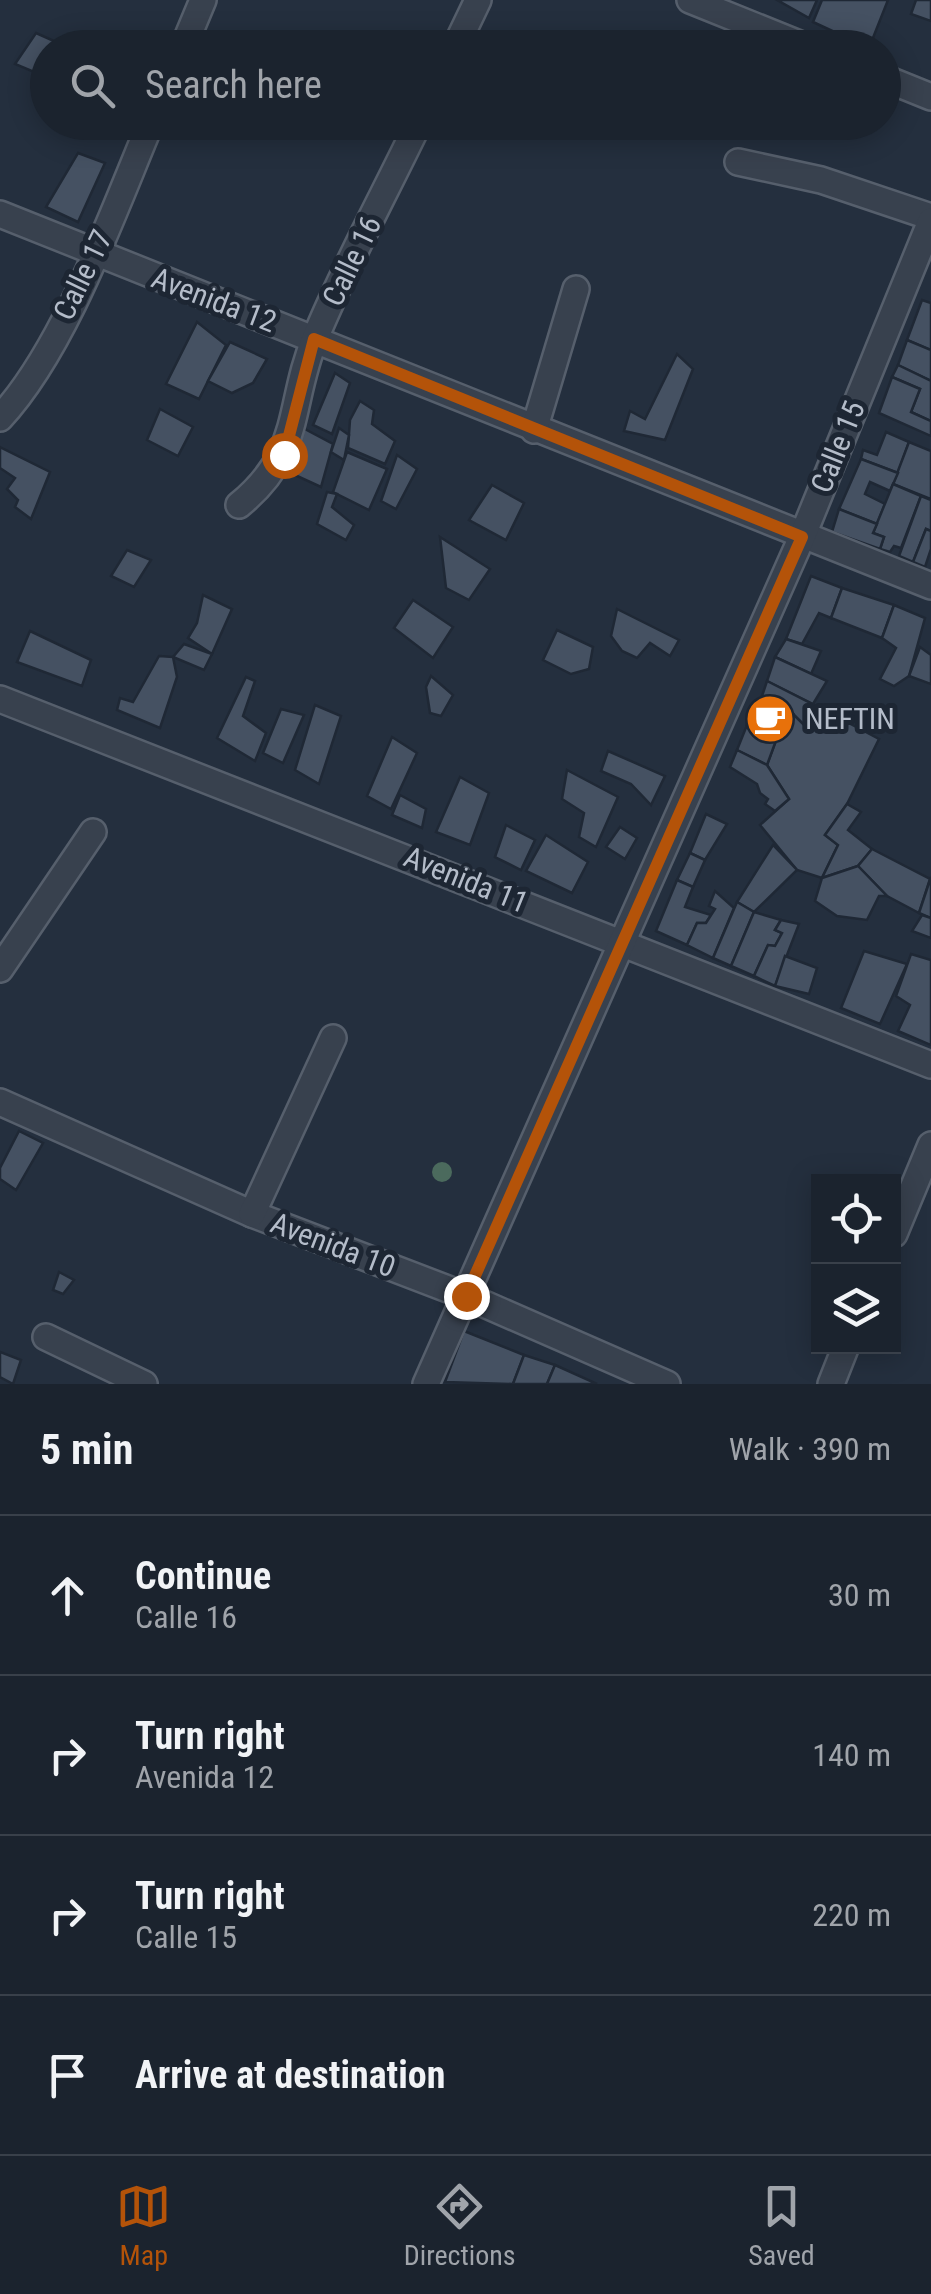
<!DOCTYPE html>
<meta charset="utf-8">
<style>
:root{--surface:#1b232e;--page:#242b36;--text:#f1f3f6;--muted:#a0a4aa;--line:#39404a;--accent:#b45309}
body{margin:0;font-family:"Roboto Condensed",sans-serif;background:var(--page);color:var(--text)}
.controls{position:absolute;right:30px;bottom:30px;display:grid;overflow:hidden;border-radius:0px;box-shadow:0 5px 25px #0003}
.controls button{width:90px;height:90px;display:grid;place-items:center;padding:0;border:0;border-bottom:2px solid var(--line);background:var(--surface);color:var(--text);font:50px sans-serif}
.stop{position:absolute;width:30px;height:30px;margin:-22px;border:8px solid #b45309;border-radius:50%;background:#fff}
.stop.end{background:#b45309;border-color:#fff;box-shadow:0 2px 10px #0008}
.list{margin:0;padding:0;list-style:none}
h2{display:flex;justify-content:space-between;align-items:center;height:130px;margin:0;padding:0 40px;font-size:42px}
h2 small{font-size:32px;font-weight:400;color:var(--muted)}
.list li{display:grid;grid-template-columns:65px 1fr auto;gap:30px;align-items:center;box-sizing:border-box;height:160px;padding:0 40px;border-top:2px solid var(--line)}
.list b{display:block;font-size:38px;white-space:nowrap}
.list p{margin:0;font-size:32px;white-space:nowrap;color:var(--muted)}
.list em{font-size:32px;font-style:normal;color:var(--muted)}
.icon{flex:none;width:55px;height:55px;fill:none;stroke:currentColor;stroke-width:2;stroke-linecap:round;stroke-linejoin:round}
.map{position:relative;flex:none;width:931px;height:1384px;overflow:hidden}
.search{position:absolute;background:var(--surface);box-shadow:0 5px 25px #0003;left:30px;right:30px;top:30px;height:110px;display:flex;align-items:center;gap:25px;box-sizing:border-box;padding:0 35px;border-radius:55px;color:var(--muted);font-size:38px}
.sheet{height:770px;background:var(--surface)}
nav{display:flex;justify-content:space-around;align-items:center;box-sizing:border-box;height:140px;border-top:2px solid var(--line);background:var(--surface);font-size:28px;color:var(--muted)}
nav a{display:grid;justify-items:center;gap:5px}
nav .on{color:var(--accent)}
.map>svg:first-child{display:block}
.building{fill:#455162;stroke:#1f2835;stroke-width:2.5}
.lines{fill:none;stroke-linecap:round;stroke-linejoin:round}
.minor-casing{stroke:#565f6c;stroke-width:30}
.minor{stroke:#38414e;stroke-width:25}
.tree{fill:#4b6a5d}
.route{stroke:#b45309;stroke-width:12}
.labels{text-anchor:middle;stroke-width:10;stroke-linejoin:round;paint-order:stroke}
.street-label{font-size:30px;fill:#b4bcc9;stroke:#1d2633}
.poi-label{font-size:30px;fill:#b4bcc9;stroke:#1d2633;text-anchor:start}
</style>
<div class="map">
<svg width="931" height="1384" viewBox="0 0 931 1384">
<rect width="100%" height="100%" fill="#242f3e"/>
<!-- building -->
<g class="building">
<path d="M 777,0 L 817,0 L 809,18 Z"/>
<path d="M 822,0 L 888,0 L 869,48 L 813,22 Z"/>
<path d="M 916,0 L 931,0 L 931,21 L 911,14 Z"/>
<path d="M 36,33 L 63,45 L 48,48 L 46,77 L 15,64 Z"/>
<path d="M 78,153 L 105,163 L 78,222 L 46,207 Z"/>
<path d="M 922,300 L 931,303 L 931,350 L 907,340 Z"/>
<path d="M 197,322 L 226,345 L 199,399 L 166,384 Z"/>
<path d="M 907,340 L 931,350 L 931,381 L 898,365 Z"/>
<path d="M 230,342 L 267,359 L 253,383 L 232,393 L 208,381 Z"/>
<path d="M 677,354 L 693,369 L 665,440 L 624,431 L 630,411 L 645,419 Z"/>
<path d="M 898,365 L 931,381 L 931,421 L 911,412 L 920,389 L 892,377 Z"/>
<path d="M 335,373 L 350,383 L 332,434 L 313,425 Z"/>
<path d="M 892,377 L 920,389 L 911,412 L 931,421 L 931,436 L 879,413 Z"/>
<path d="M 360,401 L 374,410 L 372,424 L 395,441 L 385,464 L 348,448 L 350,420 Z"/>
<path d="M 160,409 L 193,427 L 178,456 L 147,440 Z"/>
<path d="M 301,427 L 333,444 L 321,487 L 284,470 Z"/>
<path d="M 339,428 L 349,435 L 344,460 L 331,452 Z"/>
<path d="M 886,432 L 909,442 L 898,473 L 861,459 L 863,450 L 877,455 Z"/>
<path d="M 909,442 L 931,451 L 931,499 L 893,484 Z"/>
<path d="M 0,447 L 50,472 L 31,519 L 15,507 L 18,500 L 7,489 L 15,478 L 0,468 Z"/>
<path d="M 347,452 L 387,469 L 369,510 L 333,492 Z"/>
<path d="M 397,455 L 417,469 L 396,509 L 381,501 Z"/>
<path d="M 861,459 L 898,473 L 890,491 L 870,482 L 865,494 L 885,504 L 877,524 L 839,509 Z"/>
<path d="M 893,484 L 921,496 L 901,548 L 894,546 L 890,552 L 880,549 L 884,537 L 873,533 Z"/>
<path d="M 492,485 L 524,503 L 506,540 L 469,520 Z"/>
<path d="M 327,492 L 337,494 L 332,507 L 354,525 L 346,540 L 317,524 Z"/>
<path d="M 921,496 L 931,500 L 931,531 L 926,529 L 913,562 L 899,556 Z"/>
<path d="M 839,509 L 877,524 L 873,533 L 884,537 L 880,549 L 832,532 Z"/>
<path d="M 926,529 L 931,531 L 931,549 L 925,567 L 913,562 Z"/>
<path d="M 440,537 L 490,569 L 469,600 L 446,588 Z"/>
<path d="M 127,550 L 151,560 L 134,587 L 111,576 Z"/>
<path d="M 811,576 L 842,588 L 831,618 L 819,613 L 802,644 L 786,639 Z"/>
<path d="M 842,588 L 894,605 L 882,638 L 831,618 Z"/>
<path d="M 203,595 L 232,609 L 212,654 L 188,638 L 197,623 Z"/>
<path d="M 413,600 L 453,627 L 433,658 L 394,628 Z"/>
<path d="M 894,605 L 925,618 L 909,676 L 894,686 L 880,679 L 896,648 L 882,638 Z"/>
<path d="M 617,609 L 679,640 L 670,656 L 650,643 L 637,658 L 622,651 L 611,636 Z"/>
<path d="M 557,630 L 593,647 L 589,669 L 571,674 L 543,660 Z"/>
<path d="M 30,631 L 91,660 L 82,686 L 17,662 Z"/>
<path d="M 786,639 L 821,651 L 811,674 L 775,657 Z"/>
<path d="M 184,644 L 212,654 L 204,670 L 173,657 Z"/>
<path d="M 920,647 L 931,655 L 931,684 L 909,676 Z"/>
<path d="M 159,656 L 173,657 L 177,677 L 160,728 L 117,710 L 120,698 L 133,702 Z"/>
<path d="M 775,657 L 827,681 L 813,704 L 767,681 Z"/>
<path d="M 431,676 L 453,695 L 441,716 L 430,713 L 426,687 Z"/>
<path d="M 246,677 L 255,681 L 243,716 L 266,733 L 255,761 L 217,738 Z"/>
<path d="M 767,681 L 824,710 L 817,725 L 805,726 L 793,714 L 761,699 Z"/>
<path d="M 761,699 L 793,714 L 778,735 L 747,725 Z"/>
<path d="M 315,705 L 341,716 L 319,784 L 295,770 Z"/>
<path d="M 281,709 L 304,715 L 283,763 L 263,753 Z"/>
<path d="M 824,710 L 879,739 L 847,804 L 825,835 L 838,845 L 822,878 L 797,870 L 760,825 L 789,799 L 767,765 L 778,735 L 793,714 L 805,726 L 817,725 Z"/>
<path d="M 747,725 L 778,735 L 767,765 L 737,750 Z"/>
<path d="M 392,737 L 417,753 L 391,809 L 367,796 Z"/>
<path d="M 737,750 L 767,765 L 789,799 L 775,811 L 765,804 L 768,799 L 760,793 L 757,784 L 730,767 Z"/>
<path d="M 608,751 L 665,776 L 651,805 L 631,784 L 601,771 Z"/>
<path d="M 567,770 L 618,797 L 596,847 L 579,837 L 584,813 L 562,799 Z"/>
<path d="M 460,777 L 489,793 L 470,845 L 436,832 Z"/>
<path d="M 400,795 L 426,809 L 422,828 L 392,815 Z"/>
<path d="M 847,804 L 861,812 L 848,830 L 872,849 L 858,866 L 822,878 L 838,845 L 825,835 Z"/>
<path d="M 706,814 L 727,824 L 705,860 L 690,853 Z"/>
<path d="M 506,825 L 535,840 L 521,870 L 495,857 Z"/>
<path d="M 620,827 L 637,838 L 625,859 L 606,847 Z"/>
<path d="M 546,835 L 588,862 L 572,893 L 526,871 Z"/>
<path d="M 773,845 L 797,870 L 754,912 L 737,902 Z"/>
<path d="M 872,849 L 930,879 L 919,913 L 887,896 L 858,866 Z"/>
<path d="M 690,853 L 705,860 L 693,887 L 677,880 Z"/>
<path d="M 858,866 L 887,896 L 879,896 L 867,920 L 837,916 L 815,901 L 822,878 Z"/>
<path d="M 931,877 L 931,918 L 919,913 Z"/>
<path d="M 677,880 L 693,887 L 685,907 L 711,915 L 706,923 L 697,923 L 687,945 L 656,931 Z"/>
<path d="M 715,891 L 734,908 L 713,958 L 687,945 L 697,923 L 706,923 L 715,909 L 709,906 Z"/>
<path d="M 737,902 L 754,912 L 731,966 L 713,958 Z"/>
<path d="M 754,912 L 781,920 L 775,930 L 782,933 L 775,946 L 768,945 L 754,976 L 731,966 Z"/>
<path d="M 922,915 L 931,918 L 931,938 L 912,931 Z"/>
<path d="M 781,920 L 799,924 L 775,986 L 754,976 L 768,945 L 775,946 L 782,933 L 775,930 Z"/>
<path d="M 864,951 L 907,964 L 880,1024 L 841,1008 Z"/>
<path d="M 911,954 L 931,960 L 931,1045 L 898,1031 L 910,1005 L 896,996 Z"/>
<path d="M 785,956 L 817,968 L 809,994 L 775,986 Z"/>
<path d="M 19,1131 L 43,1143 L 16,1190 L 0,1179 L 0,1168 Z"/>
<path d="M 59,1272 L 74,1280 L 63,1294 L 53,1290 Z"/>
<path d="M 464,1331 L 524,1355 L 513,1384 L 445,1382 Z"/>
<path d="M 0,1352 L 21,1360 L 13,1384 L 0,1377 Z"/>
<path d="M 524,1355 L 555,1365 L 547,1384 L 513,1384 Z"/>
<path d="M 555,1365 L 597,1384 L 547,1384 Z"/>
</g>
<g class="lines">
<!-- minor casing -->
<g class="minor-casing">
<g id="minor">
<path d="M 690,0 L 809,48"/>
<path d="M 183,48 L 203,0"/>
<path d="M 455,48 L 478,0"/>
<path d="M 884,78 L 931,97"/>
<path d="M 738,162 L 821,180 L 931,217"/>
<path d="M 0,214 L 931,586"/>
<path d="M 0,418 C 65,348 113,212 151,122"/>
<path d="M 534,430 L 576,289"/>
<path d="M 239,505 C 304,452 287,405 316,336 C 346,264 385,193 419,122"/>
<path d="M 0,699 L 931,1065"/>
<path d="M 0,969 L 93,832"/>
<path d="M 0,1102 L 252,1214 L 466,1296 L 667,1384"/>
<path d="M 252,1214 L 333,1038"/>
<path d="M 894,1234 L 931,1145"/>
<path d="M 46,1337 L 144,1384"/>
<path d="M 426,1384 L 802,537 L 931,221"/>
<path d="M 831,1384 L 846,1346"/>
</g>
</g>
<!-- minor -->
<use href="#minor" class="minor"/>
</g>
<!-- trees -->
<circle class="tree" cx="442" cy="1172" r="10"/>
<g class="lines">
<!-- route -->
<path class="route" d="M 284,455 L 314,339 L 802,537 L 466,1296"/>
</g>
<!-- icons -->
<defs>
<g id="cafe-disc" transform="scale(2.5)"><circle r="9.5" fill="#e8710a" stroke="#1d2633"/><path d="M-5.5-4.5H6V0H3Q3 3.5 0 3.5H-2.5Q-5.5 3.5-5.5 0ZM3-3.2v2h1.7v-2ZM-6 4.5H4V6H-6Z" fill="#fff"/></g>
</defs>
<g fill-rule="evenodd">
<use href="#cafe-disc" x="770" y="719"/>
</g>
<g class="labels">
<!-- street labels -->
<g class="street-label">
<text transform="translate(352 261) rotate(-64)" y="10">Calle 16</text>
<text transform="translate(83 275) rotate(-64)" y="10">Calle 17</text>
<text transform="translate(214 300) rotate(21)" y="10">Avenida 12</text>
<text transform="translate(838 447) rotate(-68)" y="10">Calle 15</text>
<text transform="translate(466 880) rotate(22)" y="10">Avenida 11</text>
<text transform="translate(333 1245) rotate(21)" y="10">Avenida 10</text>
</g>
<!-- poi labels -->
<g class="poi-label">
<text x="805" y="729">NEFTIN</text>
</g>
</g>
</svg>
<div class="controls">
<button><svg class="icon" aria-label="locate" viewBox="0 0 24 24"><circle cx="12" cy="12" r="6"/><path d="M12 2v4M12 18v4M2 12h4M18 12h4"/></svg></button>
<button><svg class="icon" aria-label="layers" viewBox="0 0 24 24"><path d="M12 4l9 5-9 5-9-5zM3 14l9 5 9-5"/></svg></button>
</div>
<div class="stop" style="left:284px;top:455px"></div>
<div class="stop end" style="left:466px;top:1296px"></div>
<div class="search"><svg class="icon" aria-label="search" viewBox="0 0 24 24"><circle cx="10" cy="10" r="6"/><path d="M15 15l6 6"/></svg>Search here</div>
</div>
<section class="sheet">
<h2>5 min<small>Walk · 390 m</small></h2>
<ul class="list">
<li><svg class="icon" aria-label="ahead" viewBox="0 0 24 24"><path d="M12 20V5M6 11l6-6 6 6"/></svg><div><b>Continue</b><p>Calle 16</p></div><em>30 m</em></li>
<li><svg class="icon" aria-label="right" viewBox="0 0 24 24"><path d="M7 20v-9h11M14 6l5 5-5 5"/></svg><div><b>Turn right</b><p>Avenida 12</p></div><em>140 m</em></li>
<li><svg class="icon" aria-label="right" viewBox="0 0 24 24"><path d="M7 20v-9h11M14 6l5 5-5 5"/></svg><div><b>Turn right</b><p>Calle 15</p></div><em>220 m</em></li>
<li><svg class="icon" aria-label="arrive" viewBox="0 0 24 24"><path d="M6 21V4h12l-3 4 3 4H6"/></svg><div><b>Arrive at destination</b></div></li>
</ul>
</section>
<nav>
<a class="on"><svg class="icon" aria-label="map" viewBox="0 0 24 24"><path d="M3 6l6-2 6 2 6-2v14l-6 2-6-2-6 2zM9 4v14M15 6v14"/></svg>Map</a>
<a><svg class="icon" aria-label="directions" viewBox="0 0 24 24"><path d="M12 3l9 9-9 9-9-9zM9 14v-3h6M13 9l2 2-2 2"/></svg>Directions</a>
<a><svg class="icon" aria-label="saved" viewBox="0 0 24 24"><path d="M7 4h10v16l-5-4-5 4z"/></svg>Saved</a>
</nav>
